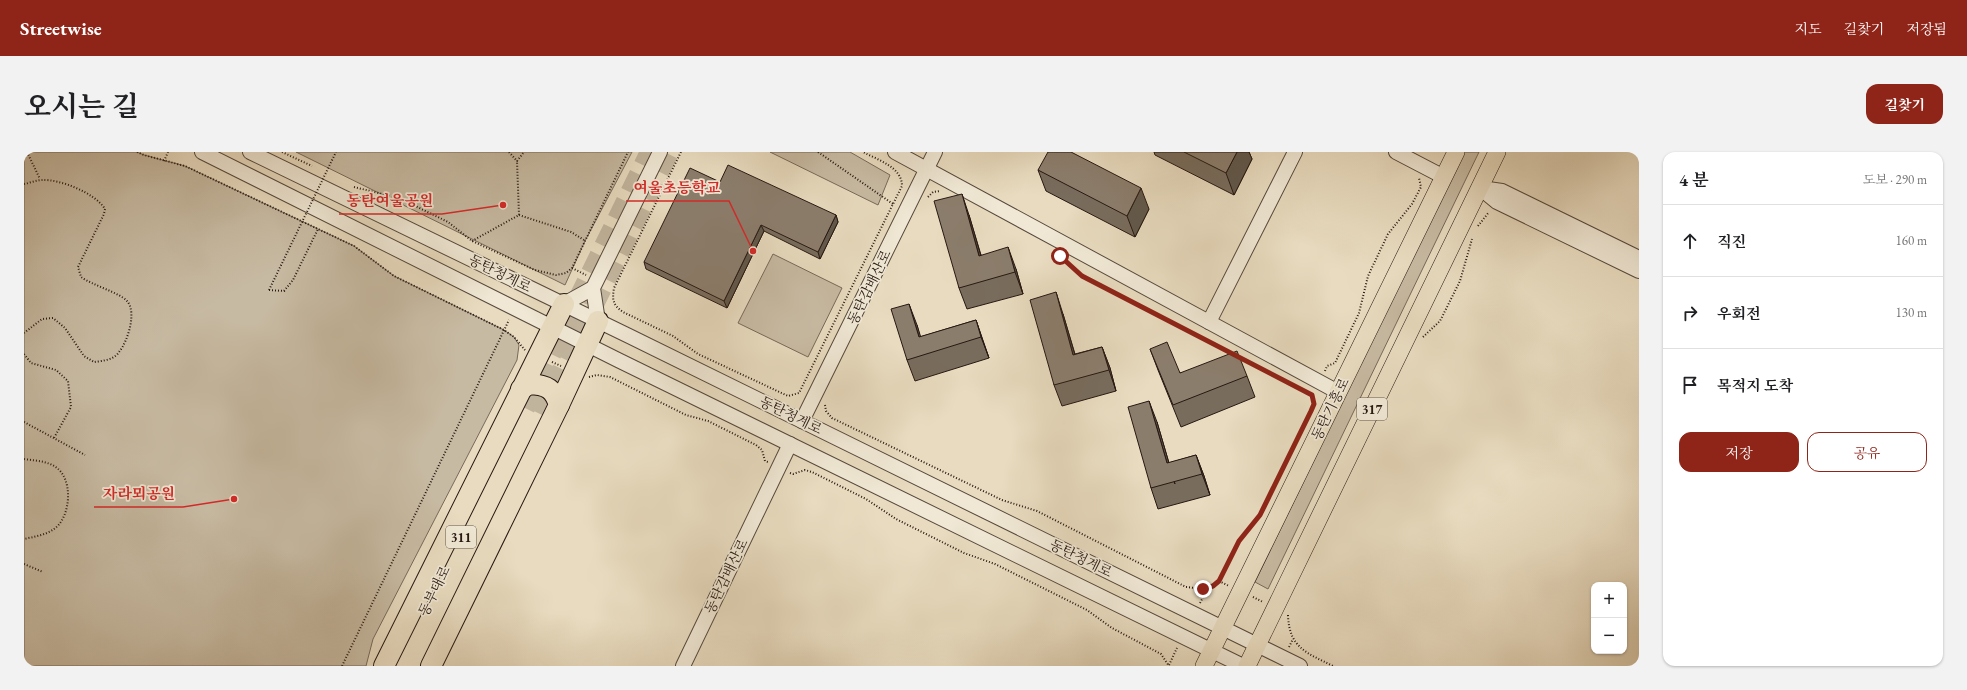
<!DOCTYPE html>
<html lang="ko">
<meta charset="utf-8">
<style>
:root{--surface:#fff;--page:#f2f2f2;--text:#202124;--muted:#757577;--line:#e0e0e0;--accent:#8f2418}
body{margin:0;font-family:"EB Garamond","Noto Serif KR",serif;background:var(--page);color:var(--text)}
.controls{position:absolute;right:12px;bottom:12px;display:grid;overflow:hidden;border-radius:8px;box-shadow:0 1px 3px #0004}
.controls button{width:36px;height:36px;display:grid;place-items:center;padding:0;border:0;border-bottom:1px solid var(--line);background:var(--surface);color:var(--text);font:20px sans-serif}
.stop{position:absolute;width:12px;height:12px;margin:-9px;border:3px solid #8f2418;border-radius:50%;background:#fff}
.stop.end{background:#8f2418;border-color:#fff;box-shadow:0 1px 4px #0008}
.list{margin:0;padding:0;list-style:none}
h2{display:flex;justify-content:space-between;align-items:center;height:52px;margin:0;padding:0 16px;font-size:17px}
h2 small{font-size:13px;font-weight:400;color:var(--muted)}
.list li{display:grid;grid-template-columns:26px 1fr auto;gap:12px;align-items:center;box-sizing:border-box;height:72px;padding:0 16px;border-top:1px solid var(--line)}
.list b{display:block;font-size:15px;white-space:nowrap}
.list em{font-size:13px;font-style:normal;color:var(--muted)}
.actions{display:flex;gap:8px;padding:12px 16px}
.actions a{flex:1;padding:9px 0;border:1px solid var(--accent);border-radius:12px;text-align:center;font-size:14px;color:var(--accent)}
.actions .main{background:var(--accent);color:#fff}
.icon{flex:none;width:22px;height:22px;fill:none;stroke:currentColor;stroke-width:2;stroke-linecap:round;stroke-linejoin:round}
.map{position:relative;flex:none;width:1615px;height:514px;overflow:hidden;border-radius:12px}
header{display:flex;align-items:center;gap:24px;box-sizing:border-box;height:56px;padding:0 20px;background:var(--accent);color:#fff}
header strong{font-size:19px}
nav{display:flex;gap:22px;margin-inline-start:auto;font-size:14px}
.intro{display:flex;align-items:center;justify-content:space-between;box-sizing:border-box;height:96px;padding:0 24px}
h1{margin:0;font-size:28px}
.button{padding:10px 18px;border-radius:12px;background:var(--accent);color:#fff;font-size:14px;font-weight:700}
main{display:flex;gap:24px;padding:0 24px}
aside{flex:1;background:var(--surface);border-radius:12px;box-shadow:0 1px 3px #0004}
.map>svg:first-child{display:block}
.green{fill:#c7baa2;stroke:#77695a}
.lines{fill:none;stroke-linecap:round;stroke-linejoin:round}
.highway-tunnel{stroke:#c1b49c;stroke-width:20;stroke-dasharray:20 10;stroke-linecap:butt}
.minor-casing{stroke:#57493d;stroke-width:16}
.major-casing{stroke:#271812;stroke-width:18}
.highway-casing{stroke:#271812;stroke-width:22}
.path{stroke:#271812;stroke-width:2;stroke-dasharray:1 2;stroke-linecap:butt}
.minor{stroke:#f0e8d5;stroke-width:14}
.major{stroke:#e8dbbf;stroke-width:17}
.highway{stroke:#e8dbbf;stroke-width:20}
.path-bridge{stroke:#271812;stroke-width:2;stroke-dasharray:1 2;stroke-linecap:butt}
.wall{fill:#786c5d;stroke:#271812}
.shaded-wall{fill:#61584c;stroke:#271812}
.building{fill:#8b7d6c;stroke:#271812}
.route{stroke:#8f2418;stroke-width:5}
.labels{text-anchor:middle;stroke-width:3.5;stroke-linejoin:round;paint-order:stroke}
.shield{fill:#f0e8d5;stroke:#63564c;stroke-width:1}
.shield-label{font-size:13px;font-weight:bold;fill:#271812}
.street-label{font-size:14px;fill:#271812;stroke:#f0e8d5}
.leader{fill:none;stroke:#d62828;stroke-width:1.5}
.callout-dot{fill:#d62828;stroke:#f0e8d5;stroke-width:1.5}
.callout-label{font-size:15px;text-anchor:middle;font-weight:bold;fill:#d62828;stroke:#f0e8d5;stroke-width:3.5;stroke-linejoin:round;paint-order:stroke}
</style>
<header>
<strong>Streetwise</strong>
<nav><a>지도</a><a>길찾기</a><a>저장됨</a></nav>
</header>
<div class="intro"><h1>오시는 길</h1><a class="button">길찾기</a></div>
<main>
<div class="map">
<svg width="1615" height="514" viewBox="0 0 1615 514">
<rect width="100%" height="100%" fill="#e8dbbf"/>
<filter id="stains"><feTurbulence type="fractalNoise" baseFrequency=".005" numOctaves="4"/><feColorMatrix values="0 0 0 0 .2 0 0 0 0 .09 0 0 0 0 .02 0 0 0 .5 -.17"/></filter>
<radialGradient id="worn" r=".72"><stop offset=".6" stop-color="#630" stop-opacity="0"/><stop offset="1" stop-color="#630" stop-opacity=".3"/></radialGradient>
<!-- green -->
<g class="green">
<path d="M 0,0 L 113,0 L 120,3 L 161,14 L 330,94 L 370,124 L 480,178 L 490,185 L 495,193 L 493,208 L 349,487 L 342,514 L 0,514 Z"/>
<path d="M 272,0 L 608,0 L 561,89 L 541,133 Z"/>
<path d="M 746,0 L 826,0 L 866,23 L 854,53 Z"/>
<path d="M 1439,0 L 1455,0 L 1244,437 L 1231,430 Z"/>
<path d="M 749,102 L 818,136 L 784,205 L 714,171 Z"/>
</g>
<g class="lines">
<!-- highway-tunnel -->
<g class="highway-tunnel">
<path d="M 501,256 L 626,0"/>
<path d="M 516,262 L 645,0"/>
</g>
<!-- minor casing -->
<g class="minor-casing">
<g id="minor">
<path d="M 178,0 L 594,208 L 1219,514"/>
<path d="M 226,0 L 605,184 L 1276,514"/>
<path d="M 871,0 L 1314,240"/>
<path d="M 1372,0 L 1420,25"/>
<path d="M 1456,36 L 1473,50 L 1615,119"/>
<path d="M 1457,36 L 1478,39 L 1615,106"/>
<path d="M 540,152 L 569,136"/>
<path d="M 574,169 L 569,136 L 636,0"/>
<path d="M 1185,170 L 1271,0"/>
<path d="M 778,269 L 911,0"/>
<path d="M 659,514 L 766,292"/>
</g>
</g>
<!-- major casing -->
<g class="major-casing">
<g id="major">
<path d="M 1180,514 L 1432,0"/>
<path d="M 1223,514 L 1473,0"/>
</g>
</g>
<!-- highway casing -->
<g class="highway-casing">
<g id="highway">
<path d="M 497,237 L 506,232 C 523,233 530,237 535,253"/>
<path d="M 360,514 L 540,152"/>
<path d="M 407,514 L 535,253 L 574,169"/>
</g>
</g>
<!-- path -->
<g class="path">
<path d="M 3,0 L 16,27"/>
<path d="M 113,0 L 120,3 L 161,14 L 330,94 L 370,124 L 480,178 L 490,185 L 501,198"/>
<path d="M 258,0 L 288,14"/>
<path d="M 485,0 L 493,9 L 500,0"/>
<path d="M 657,0 L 590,136 C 588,148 589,153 599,160 L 649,184 L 674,202 L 764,244 L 775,241 L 878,34 C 878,15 854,8 839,0"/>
<path d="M 794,0 L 869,52"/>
<path d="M 140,9 L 144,0"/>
<path d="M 0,32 C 6,31 12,28 18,28 C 36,27 71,41 81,57 L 80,62 L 54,115 L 57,125 C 68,133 96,141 103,149 C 113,160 104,189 95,200 C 90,208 78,209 70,210 L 60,204 L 41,176 L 29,166 L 18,167 L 0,181"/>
<path d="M 330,35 L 375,46 L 424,70 L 448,89 L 511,118 L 532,123 L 542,121 L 548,116 L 604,0"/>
<path d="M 904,45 L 909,40 L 916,39"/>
<path d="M 495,63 L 547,80 L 560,88"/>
<path d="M 1454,74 L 1465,60"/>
<path d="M 448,89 L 495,63 L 493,9"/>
<path d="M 1037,106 L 1058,123 L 1209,202"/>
<path d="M 548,116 L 562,123"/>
<path d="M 245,138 L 260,139 L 269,128 L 294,77"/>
<path d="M 1399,185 L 1416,169 L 1436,129 L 1448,87"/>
<path d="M 0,202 L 7,211 L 32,218 L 44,229 L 47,255 L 30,286"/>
<path d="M 1215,205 L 1288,243"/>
<path d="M 528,210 L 537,214"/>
<path d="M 1301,219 L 1303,214 L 1311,211 L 1335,161 L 1344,124 L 1364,82 L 1388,52 L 1397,35 L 1395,26"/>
<path d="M 565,225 L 573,223 L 586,225 L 662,263 L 684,269 L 732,293 L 738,298 L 741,309 L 744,310"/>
<path d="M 801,253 L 802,259 L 808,266 L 978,348 L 1013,359 L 1162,435 C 1173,436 1184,439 1194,431 L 1215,389 L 1236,363 L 1287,259 L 1289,252 L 1289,241"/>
<path d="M 0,270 L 61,303"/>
<path d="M 0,307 C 14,309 28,309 37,320 C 49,335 45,367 30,377 C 22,383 9,385 0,387"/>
<path d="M 766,321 L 769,322 L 781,318 L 788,320 L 842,347 L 872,367 L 940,401 L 971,412 L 1063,458 L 1088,476 L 1137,502 L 1145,514"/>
<path d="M 0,412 L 19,420"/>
<path d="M 1195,429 L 1205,434"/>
<path d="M 1229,445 L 1239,450"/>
<path d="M 1176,451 L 1184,436"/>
<path d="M 1264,463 C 1265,496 1283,501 1309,514"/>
<path d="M 1265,495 L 1269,487"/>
<path d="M 1145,513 L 1153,496"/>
<path d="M 318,514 L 485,168"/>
</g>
<!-- minor -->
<use href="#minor" class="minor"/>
<!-- major -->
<use href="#major" class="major"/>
<!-- highway -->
<use href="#highway" class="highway"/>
<!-- path-bridge -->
<path class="path-bridge" d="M 245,138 L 312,0"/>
</g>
<!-- wall -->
<g class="wall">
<path d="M 1130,0 L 1225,0 L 1228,7 L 1210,43 L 1131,3 Z"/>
<path d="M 1014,18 L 1125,57 L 1111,85 L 1022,39 Z"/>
<path d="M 696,30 L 812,63 L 814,70 L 796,107 L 740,79 L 703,156 L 622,117 L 620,110 Z"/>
<path d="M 945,63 L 957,103 L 992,117 L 999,142 L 943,157 L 935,136 Z"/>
<path d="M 1039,162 L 1051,202 L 1078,195 L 1086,216 L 1092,239 L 1038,254 L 1030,233 Z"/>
<path d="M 952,168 L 965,206 L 891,229 L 883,208 L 893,173 L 896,185 Z"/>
<path d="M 1126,197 L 1156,221 L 1223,224 L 1231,245 L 1157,275 L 1134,218 Z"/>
<path d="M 1133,270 L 1145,311 L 1172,303 L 1180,324 L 1186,343 L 1134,357 L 1127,336 Z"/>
</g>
<!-- shaded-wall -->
<g class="shaded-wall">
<path d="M 1213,0 L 1225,0 L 1228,7 L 1210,43 L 1202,21 Z"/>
<path d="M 1117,36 L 1125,57 L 1111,85 L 1103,64 Z"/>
<path d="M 938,42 L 945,63 L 963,125 L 955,104 Z"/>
<path d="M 812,63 L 814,70 L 796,107 L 794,100 Z"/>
<path d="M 737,73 L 740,79 L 703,156 L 700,149 Z"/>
<path d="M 984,95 L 992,117 L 999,142 L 991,120 Z"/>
<path d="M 1032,140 L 1039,162 L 1057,224 L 1049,203 Z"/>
<path d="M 885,152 L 893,173 L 902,202 L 895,185 Z"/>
<path d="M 952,168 L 959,189 L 965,206 L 957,185 Z"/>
<path d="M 1078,195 L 1086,216 L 1092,239 L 1085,218 Z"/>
<path d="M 1125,249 L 1133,270 L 1151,332 L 1143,311 Z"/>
<path d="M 1172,303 L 1180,324 L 1186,343 L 1178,322 Z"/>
</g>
<!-- building -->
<g class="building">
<path d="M 1024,0 L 1047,0 L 1117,36 L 1103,64 L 1014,18 Z"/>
<path d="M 1160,0 L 1213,0 L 1202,21 Z"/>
<path d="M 704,13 L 812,63 L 794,100 L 737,73 L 700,149 L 620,110 L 666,16 L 696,30 Z"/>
<path d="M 938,42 L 955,104 L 984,95 L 991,120 L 935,136 L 910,49 Z"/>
<path d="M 1032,140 L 1049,203 L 1078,195 L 1085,218 L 1030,233 L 1006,148 Z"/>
<path d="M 885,152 L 895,185 L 952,168 L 957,185 L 883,208 L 867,157 Z"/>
<path d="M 1143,190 L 1156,221 L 1213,199 L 1223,224 L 1149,253 L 1126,197 Z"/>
<path d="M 1125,249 L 1143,311 L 1172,303 L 1178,322 L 1127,336 L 1104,255 Z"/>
</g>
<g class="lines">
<!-- route -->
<path class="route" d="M 1036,104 L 1058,124 L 1288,243 L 1290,252 L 1287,259 L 1236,363 L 1215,389 L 1195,429 L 1189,434 L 1179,437"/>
</g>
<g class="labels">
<!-- shield labels -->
<g class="shield">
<rect x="1333" y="246" width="30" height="22" rx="3"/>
<rect x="422" y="374" width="30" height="22" rx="3"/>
</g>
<g class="shield-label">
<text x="1348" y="262">317</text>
<text x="437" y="390">311</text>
</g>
<!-- street labels -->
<g class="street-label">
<text transform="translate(476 121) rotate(26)" y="5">동탄청계로</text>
<text transform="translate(845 135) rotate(-64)" y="5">동탄감배산로</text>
<text transform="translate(1306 257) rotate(-64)" y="5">동탄기흥로</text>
<text transform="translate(767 263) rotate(26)" y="5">동탄청계로</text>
<text transform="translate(1057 406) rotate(26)" y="5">동탄청계로</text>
<text transform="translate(702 424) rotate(-64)" y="5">동탄감배산로</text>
<text transform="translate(410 439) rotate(-64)" y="5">동부대로</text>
</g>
</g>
<!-- callouts -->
<path class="leader" d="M729 99L705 49H602M479 53L418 62H315M210 347L159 355H70"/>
<g class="callout-dot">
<circle cx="729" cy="99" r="4"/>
<circle cx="479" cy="53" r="4"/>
<circle cx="210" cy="347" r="4"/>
</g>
<g class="callout-label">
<text x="653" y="41">여울초등학교</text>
<text x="366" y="54">동탄여울공원</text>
<text x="115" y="347">자라뫼공원</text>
</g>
<rect width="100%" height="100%" filter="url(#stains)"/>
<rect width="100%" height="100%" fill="url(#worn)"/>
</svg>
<div class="controls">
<button>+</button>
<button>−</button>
</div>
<div class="stop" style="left:1036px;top:104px"></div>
<div class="stop end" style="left:1179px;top:437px"></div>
</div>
<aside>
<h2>4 분<small>도보 · 290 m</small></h2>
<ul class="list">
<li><svg class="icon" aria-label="ahead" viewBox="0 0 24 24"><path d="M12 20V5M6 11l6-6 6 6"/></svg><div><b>직진</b></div><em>160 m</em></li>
<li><svg class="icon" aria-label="right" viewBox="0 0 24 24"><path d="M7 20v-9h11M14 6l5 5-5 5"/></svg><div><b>우회전</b></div><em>130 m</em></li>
<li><svg class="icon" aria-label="arrive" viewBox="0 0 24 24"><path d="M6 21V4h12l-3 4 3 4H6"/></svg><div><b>목적지 도착</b></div></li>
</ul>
<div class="actions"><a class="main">저장</a><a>공유</a></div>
</aside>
</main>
